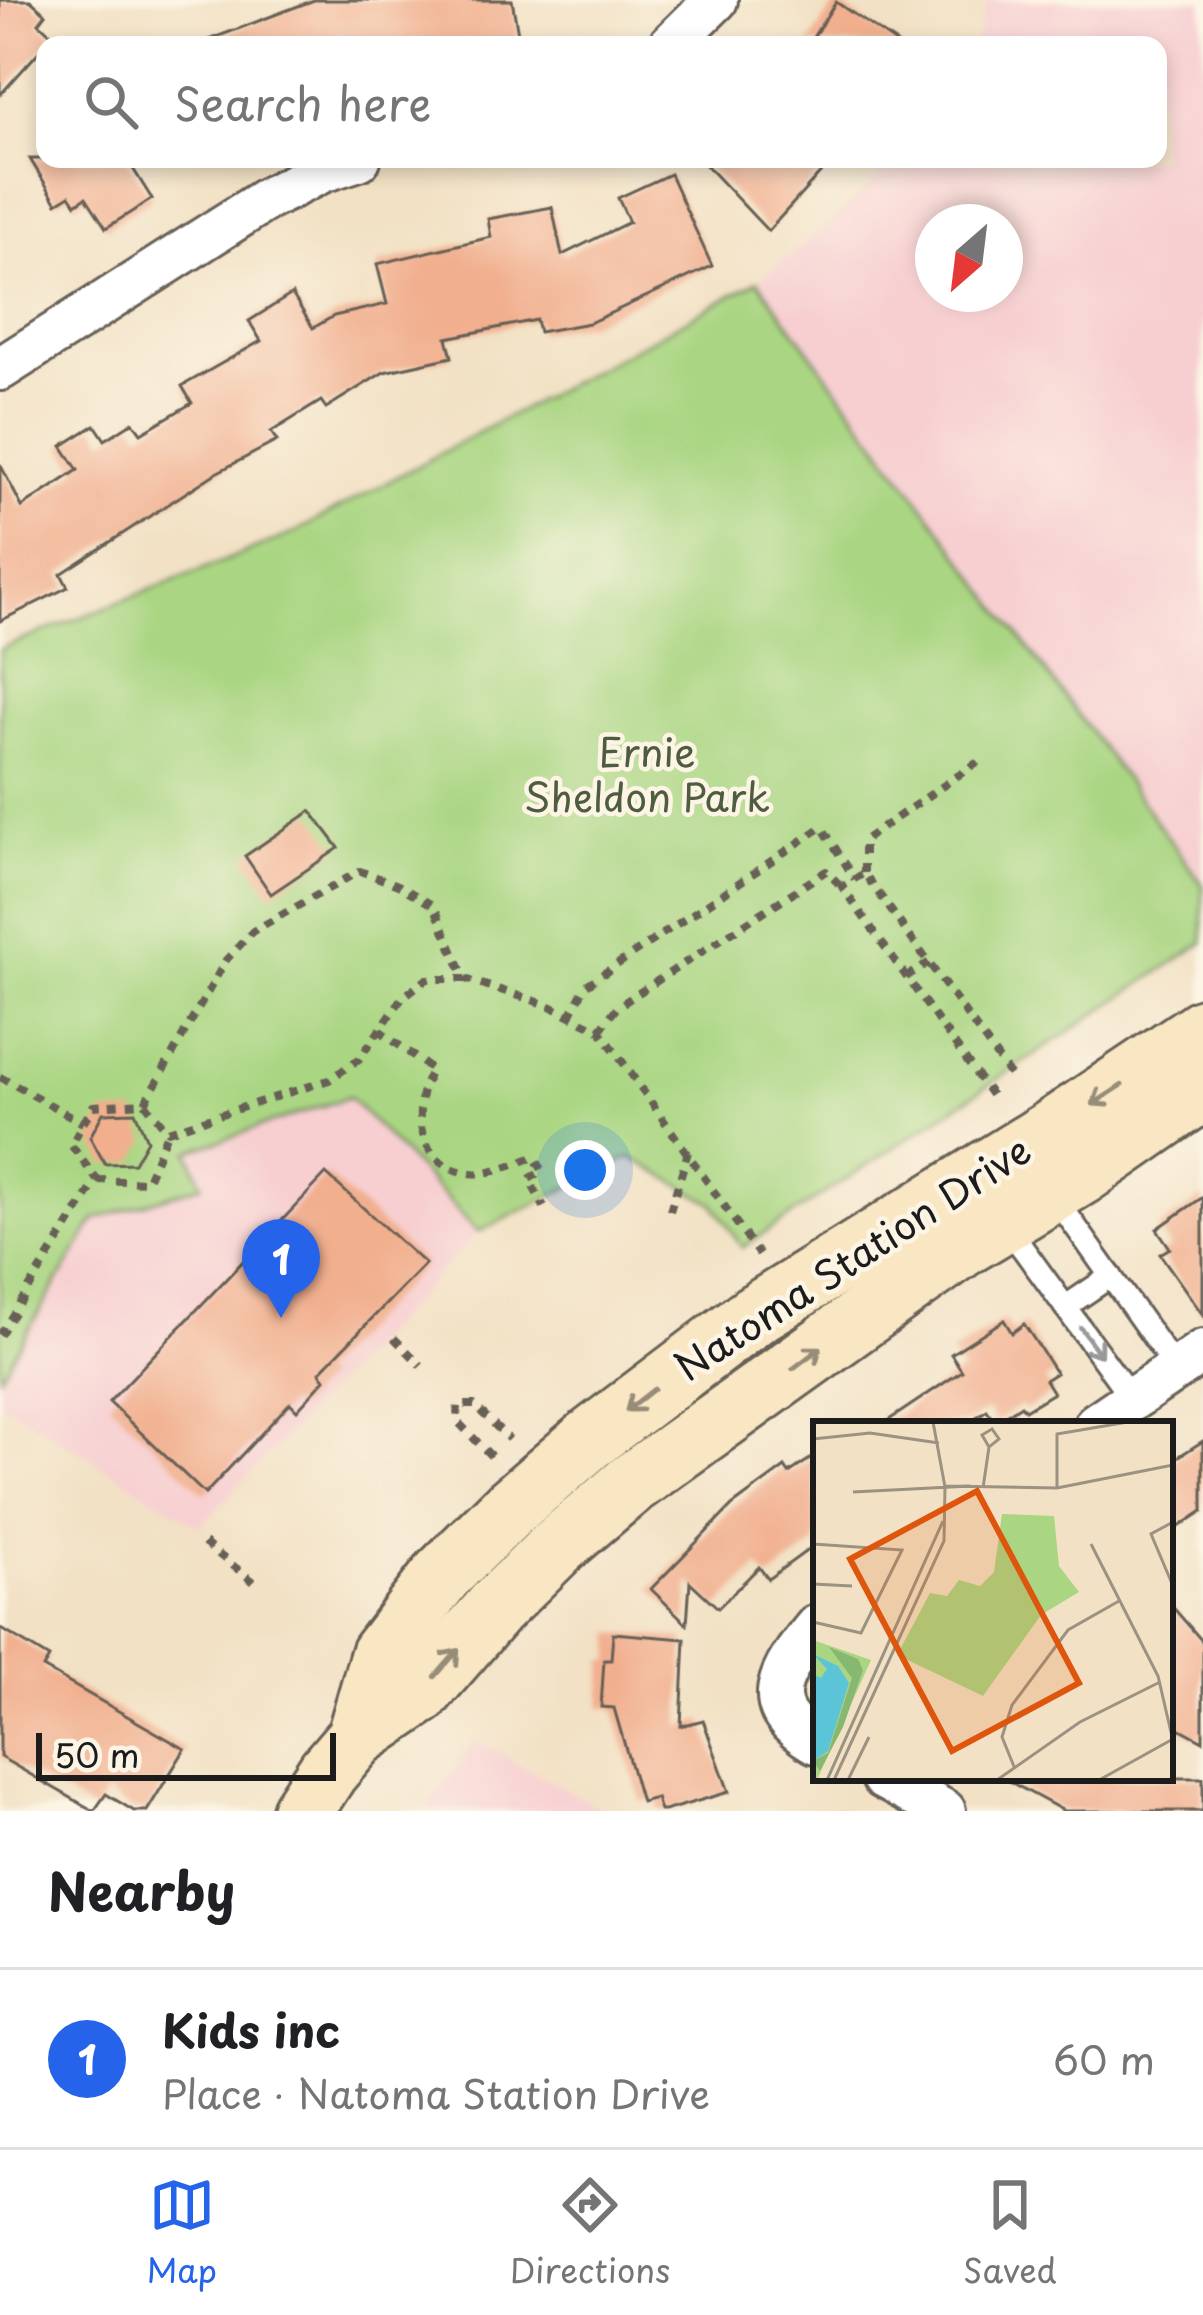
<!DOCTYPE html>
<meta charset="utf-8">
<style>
:root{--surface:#fff;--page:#f2f2f2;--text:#202124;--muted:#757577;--line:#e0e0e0;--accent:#2563eb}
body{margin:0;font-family:"Playpen Sans",sans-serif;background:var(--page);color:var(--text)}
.compass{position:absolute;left:915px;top:204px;width:108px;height:108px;border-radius:50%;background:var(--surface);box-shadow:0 6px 18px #0003;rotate:208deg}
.scale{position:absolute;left:36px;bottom:30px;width:300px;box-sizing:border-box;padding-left:12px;border:6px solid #1c1c1c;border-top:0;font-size:33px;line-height:42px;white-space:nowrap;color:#1c1c1c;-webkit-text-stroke:9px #fcf5e5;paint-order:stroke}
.you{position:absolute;left:585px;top:1170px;width:42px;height:42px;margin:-30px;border:9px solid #fff;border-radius:50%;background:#1a73e8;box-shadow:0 0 0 18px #1a73e833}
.badge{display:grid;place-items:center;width:78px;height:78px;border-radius:50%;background:var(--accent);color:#fff;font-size:39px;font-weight:700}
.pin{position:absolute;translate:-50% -99px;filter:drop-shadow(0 3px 6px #0008)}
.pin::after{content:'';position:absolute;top:63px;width:42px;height:36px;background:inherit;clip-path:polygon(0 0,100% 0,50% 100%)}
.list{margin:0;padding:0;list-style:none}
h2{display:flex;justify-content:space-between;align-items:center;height:156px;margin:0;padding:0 48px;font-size:51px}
h2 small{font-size:39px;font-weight:400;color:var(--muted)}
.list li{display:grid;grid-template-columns:78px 1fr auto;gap:36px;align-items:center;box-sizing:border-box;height:180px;padding:0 48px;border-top:3px solid var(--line)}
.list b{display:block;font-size:45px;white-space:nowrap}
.list p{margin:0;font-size:39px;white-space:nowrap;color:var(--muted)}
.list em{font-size:39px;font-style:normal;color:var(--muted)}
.icon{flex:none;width:66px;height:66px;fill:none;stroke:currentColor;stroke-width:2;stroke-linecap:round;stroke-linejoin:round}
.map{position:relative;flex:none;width:1203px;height:1811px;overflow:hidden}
.search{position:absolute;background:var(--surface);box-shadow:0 6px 18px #0003;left:36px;right:36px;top:36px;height:132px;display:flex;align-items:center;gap:30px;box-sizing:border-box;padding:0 42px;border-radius:24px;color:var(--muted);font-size:45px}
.sheet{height:336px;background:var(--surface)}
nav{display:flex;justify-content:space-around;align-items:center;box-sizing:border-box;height:168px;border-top:3px solid var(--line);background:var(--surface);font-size:33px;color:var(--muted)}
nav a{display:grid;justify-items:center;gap:6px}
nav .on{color:var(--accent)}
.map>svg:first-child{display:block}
.built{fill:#f7cfd1;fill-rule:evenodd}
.green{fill:#aad683;stroke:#637950;stroke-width:3}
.building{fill:#f1af8e}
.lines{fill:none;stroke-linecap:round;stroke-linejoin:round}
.lane-casing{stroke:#676157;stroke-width:27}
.street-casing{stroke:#676157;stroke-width:48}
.secondary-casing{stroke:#676157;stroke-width:66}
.path{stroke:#676157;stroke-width:8;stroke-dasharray:9 9;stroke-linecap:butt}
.lane{stroke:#fff;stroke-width:21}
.street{stroke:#fff;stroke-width:42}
.secondary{stroke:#f9e7c3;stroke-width:60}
.oneway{stroke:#968c78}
.oneway2{stroke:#999}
.labels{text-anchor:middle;stroke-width:9;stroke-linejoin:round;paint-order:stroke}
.park-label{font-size:39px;fill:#4e5d40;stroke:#fcf5e5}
.street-label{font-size:39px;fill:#1c1c1c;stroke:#fcf5e5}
.inset-road{fill:none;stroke:#9c9281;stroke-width:3}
.view{fill:#de560d;fill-opacity:0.15;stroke:#de560d;stroke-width:6}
.inset-edge{fill:none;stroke:#1c1c1c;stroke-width:6}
</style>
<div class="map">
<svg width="1203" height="1811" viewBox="0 0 1203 1811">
<rect width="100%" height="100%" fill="#fcf5e5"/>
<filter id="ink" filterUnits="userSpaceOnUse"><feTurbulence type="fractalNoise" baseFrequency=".00833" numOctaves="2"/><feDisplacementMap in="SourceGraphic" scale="24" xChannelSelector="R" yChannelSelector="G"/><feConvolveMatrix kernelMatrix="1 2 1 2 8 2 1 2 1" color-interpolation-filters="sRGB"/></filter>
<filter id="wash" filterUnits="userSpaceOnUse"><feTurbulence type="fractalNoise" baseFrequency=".004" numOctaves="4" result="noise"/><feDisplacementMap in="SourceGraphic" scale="48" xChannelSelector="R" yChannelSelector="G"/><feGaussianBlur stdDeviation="2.7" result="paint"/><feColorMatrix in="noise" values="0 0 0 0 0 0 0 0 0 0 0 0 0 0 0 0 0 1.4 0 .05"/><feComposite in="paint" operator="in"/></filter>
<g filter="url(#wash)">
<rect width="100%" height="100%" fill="#f2e1c4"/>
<!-- built -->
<g class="built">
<path d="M 988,0 L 1203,0 L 1203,885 L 758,281 L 828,225 L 896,159 L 1158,159 L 1158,45 L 974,45 ZM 933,222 L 1005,222 L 1005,294 L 933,294 Z"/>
<path d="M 349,1097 L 478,1232 L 200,1527 L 0,1402 L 0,1376 L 96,1219 L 201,1185 L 188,1151 Z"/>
<path d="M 475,1740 L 606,1811 L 426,1811 Z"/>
</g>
<!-- green -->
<path class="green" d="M 758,281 L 1203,885 L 1203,943 L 742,1248 L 714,1204 L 631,1157 L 478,1232 L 349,1097 L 189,1151 L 202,1185 L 96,1219 L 0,1376 L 0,649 L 290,535 Z"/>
<g id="blocks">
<!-- building -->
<g class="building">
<path d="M 0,0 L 30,0 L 46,14 L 39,23 L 53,36 L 0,95 Z"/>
<path d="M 314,0 L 512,0 L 520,45 L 204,45 L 203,42 Z"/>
<path d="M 836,2 L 899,45 L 808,45 Z"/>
<path d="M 30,159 L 127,159 L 152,199 L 106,228 L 86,197 L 76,204 L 70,195 L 57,203 Z"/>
<path d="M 700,159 L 833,159 L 768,231 Z"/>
<path d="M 670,174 L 712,266 L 589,323 L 539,332 L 536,320 L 447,338 L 452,357 L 384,372 L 326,408 L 321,401 L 271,432 L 277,441 L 216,473 L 61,574 L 68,587 L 0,621 L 0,464 L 22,507 L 78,470 L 62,446 L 95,425 L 105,440 L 133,422 L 141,433 L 192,403 L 182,386 L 261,341 L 249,321 L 292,294 L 313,328 L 334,316 L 387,304 L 377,264 L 491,237 L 488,219 L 552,207 L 562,255 L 629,222 L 618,198 Z"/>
<path d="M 311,811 L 339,848 L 271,894 L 245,856 Z"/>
<path d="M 135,1112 L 147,1140 L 134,1163 L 105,1164 L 90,1137 L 103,1113 Z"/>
<path d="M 326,1174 L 425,1264 L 320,1372 L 325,1379 L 297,1410 L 290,1403 L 205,1494 L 109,1402 Z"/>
<path d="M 1203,1197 L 1203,1315 L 1160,1254 L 1170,1248 L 1157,1229 Z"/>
<path d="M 1004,1320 L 1012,1333 L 1024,1324 L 1056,1373 L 1045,1380 L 1053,1393 L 1025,1410 L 1021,1405 L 995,1422 L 987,1410 L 966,1424 L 883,1424 L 962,1371 L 951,1354 Z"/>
<path d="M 1203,1441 L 1203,1511 L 1170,1533 L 1170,1462 Z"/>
<path d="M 816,1455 L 816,1544 L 768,1579 L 759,1567 L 718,1608 L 690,1582 L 687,1624 L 651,1589 L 732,1506 L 785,1467 L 789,1473 Z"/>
<path d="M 1170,1604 L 1203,1642 L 1203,1741 L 1170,1723 Z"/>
<path d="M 0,1628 L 49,1658 L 43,1668 L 185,1749 L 147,1811 L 134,1811 L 106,1794 L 94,1811 L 0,1757 Z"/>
<path d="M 613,1633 L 685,1639 L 681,1726 L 703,1720 L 729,1792 L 664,1811 L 660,1811 L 656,1798 L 641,1802 L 614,1708 L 601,1707 L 604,1660 L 611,1660 Z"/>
<path d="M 1003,1778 L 1203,1778 L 1203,1811 L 1064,1811 Z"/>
</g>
</g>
</g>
<g filter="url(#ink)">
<use href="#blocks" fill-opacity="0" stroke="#676157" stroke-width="3"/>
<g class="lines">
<!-- lane casing -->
<g class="lane-casing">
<g id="lane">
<path d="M 1052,1193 L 1176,1369"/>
<path d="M 1005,1224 L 1132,1399"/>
<path d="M 1065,1307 L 1111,1276"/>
</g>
</g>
<!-- street casing -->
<g class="street-casing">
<g id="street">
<path d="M 670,45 L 716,0"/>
<path d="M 0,369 L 265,200 L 322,171 L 359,159"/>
<path d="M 1096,1424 L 1203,1351"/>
<path d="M 816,1627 C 781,1670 754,1707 816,1742"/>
<path d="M 883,1778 L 944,1811"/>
</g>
</g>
<!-- secondary casing -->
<g class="secondary-casing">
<g id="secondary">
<path d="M 357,1737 L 381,1654 L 442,1575 L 510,1508 L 589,1440 L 754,1315 L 1051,1131 L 1203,1029"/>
<path d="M 302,1811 L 328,1771 L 357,1737 L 420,1694 L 495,1608 L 557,1547 L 631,1484 L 963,1246 L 1082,1174 L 1203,1090"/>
</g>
</g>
<!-- path -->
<g class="path">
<path d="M 864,873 L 864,840 L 978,762"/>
<path d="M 906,977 L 930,962"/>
<path d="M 570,1016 L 585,986 L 822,827 L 855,879"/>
<path d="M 379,1030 L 432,1070 C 409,1107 417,1167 470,1173 C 490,1176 514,1164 534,1157 L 543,1171 L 529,1179 L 544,1207"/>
<path d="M 600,1030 L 617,1007 L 826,871 L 842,887"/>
<path d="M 0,1077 L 83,1123"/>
<path d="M 991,1095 L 842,887 L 864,873 L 1012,1078"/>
<path d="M 145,1103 L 168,1131 L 329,1080 L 359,1059 L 403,997 L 427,979 L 465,979"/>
<path d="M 97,1180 L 146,1182 L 168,1131"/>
<path d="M 670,1211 L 688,1152"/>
<path d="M 0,1335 L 97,1180 L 71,1145 L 93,1106 L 145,1103 L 226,960 L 253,931 L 360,871 L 398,885 L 434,906 L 465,979 L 548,1005 L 600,1030 L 759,1255"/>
<path d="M 394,1338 L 421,1365"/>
<path d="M 491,1456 L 457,1421 L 458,1405 L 474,1405 L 509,1439"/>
<path d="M 204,1543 L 254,1582"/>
</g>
<!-- lane -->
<use href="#lane" class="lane"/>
<!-- street -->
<use href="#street" class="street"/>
<!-- secondary -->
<use href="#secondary" class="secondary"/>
</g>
<!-- one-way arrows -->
<defs><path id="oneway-shaft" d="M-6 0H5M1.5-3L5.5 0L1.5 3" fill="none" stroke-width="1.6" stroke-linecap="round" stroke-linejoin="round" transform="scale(3)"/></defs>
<g class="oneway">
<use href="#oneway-shaft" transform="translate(1107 1095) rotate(147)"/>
<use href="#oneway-shaft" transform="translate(807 1358) rotate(-37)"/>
<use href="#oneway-shaft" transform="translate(640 1400) rotate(142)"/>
<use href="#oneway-shaft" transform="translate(447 1663) rotate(-49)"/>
</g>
<use class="oneway2" href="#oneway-shaft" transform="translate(1091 1342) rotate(54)"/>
</g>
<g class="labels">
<!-- park labels -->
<g class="park-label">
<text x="647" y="767">Ernie<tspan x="647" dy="45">Sheldon Park</tspan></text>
</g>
<!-- street labels -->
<g class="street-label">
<text transform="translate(853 1259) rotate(-33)" y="14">Natoma Station Drive</text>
</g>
</g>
<!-- overview -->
<g transform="translate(813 1421)">
<rect width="360" height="360" fill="#f2e1c4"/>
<path d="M 189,93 L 241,95 L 246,145 L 266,171 L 228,194 L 170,275 L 84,234 L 117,172 L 134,175 L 146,159 L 167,165 L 181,151 ZM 0,219 L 58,239 L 4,359 L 0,359 Z" fill="#aad683"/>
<path d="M 16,226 L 45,238 L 50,249 L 30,306 L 7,350 L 0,340 L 15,332 L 39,257 Z" fill="#87b771"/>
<path d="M 0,233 L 25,245 L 36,262 L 15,330 L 0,340 L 0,253 L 8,257 L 14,248 Z" fill="#5bc4d7"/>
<path class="inset-road" d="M 0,18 L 57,12 L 126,22M 133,65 L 244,67 L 360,44M 170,67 L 176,26 L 186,18 L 179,8 L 169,14 L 176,26M 244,67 L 244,13 L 315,1M 40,71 L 157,65M 360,101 L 338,113 L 360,165M 0,123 L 89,129 L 48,212 L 0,201M 278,123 L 345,255 L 360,320M 0,163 L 39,165M 202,348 L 189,316 L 199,284 L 255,209 L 306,180M 14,359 L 130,100M 21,359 L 131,120 L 132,66 L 120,1M 35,359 L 56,316M 184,359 L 267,301 L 347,261M 286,359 L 360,318"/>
<path class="view" d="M 164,70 L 266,262 L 139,330 L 37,138 Z"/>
<rect width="360" height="360" class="inset-edge"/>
</g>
</svg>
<svg class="compass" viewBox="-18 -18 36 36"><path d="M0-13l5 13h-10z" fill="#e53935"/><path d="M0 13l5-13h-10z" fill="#757577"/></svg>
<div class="scale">50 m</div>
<div class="you"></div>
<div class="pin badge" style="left:281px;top:1318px">1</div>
<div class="search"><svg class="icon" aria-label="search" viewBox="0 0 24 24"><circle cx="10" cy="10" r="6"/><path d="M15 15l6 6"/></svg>Search here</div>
</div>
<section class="sheet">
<h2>Nearby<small></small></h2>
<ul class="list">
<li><span class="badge">1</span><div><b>Kids inc</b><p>Place · Natoma Station Drive</p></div><em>60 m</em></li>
</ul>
</section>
<nav>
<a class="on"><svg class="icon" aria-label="map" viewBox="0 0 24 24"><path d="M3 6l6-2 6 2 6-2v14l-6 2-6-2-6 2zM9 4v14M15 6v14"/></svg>Map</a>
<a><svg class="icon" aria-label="directions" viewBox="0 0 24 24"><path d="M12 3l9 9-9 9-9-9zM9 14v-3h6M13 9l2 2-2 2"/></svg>Directions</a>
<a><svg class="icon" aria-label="saved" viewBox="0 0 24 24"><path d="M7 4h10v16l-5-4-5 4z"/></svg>Saved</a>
</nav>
